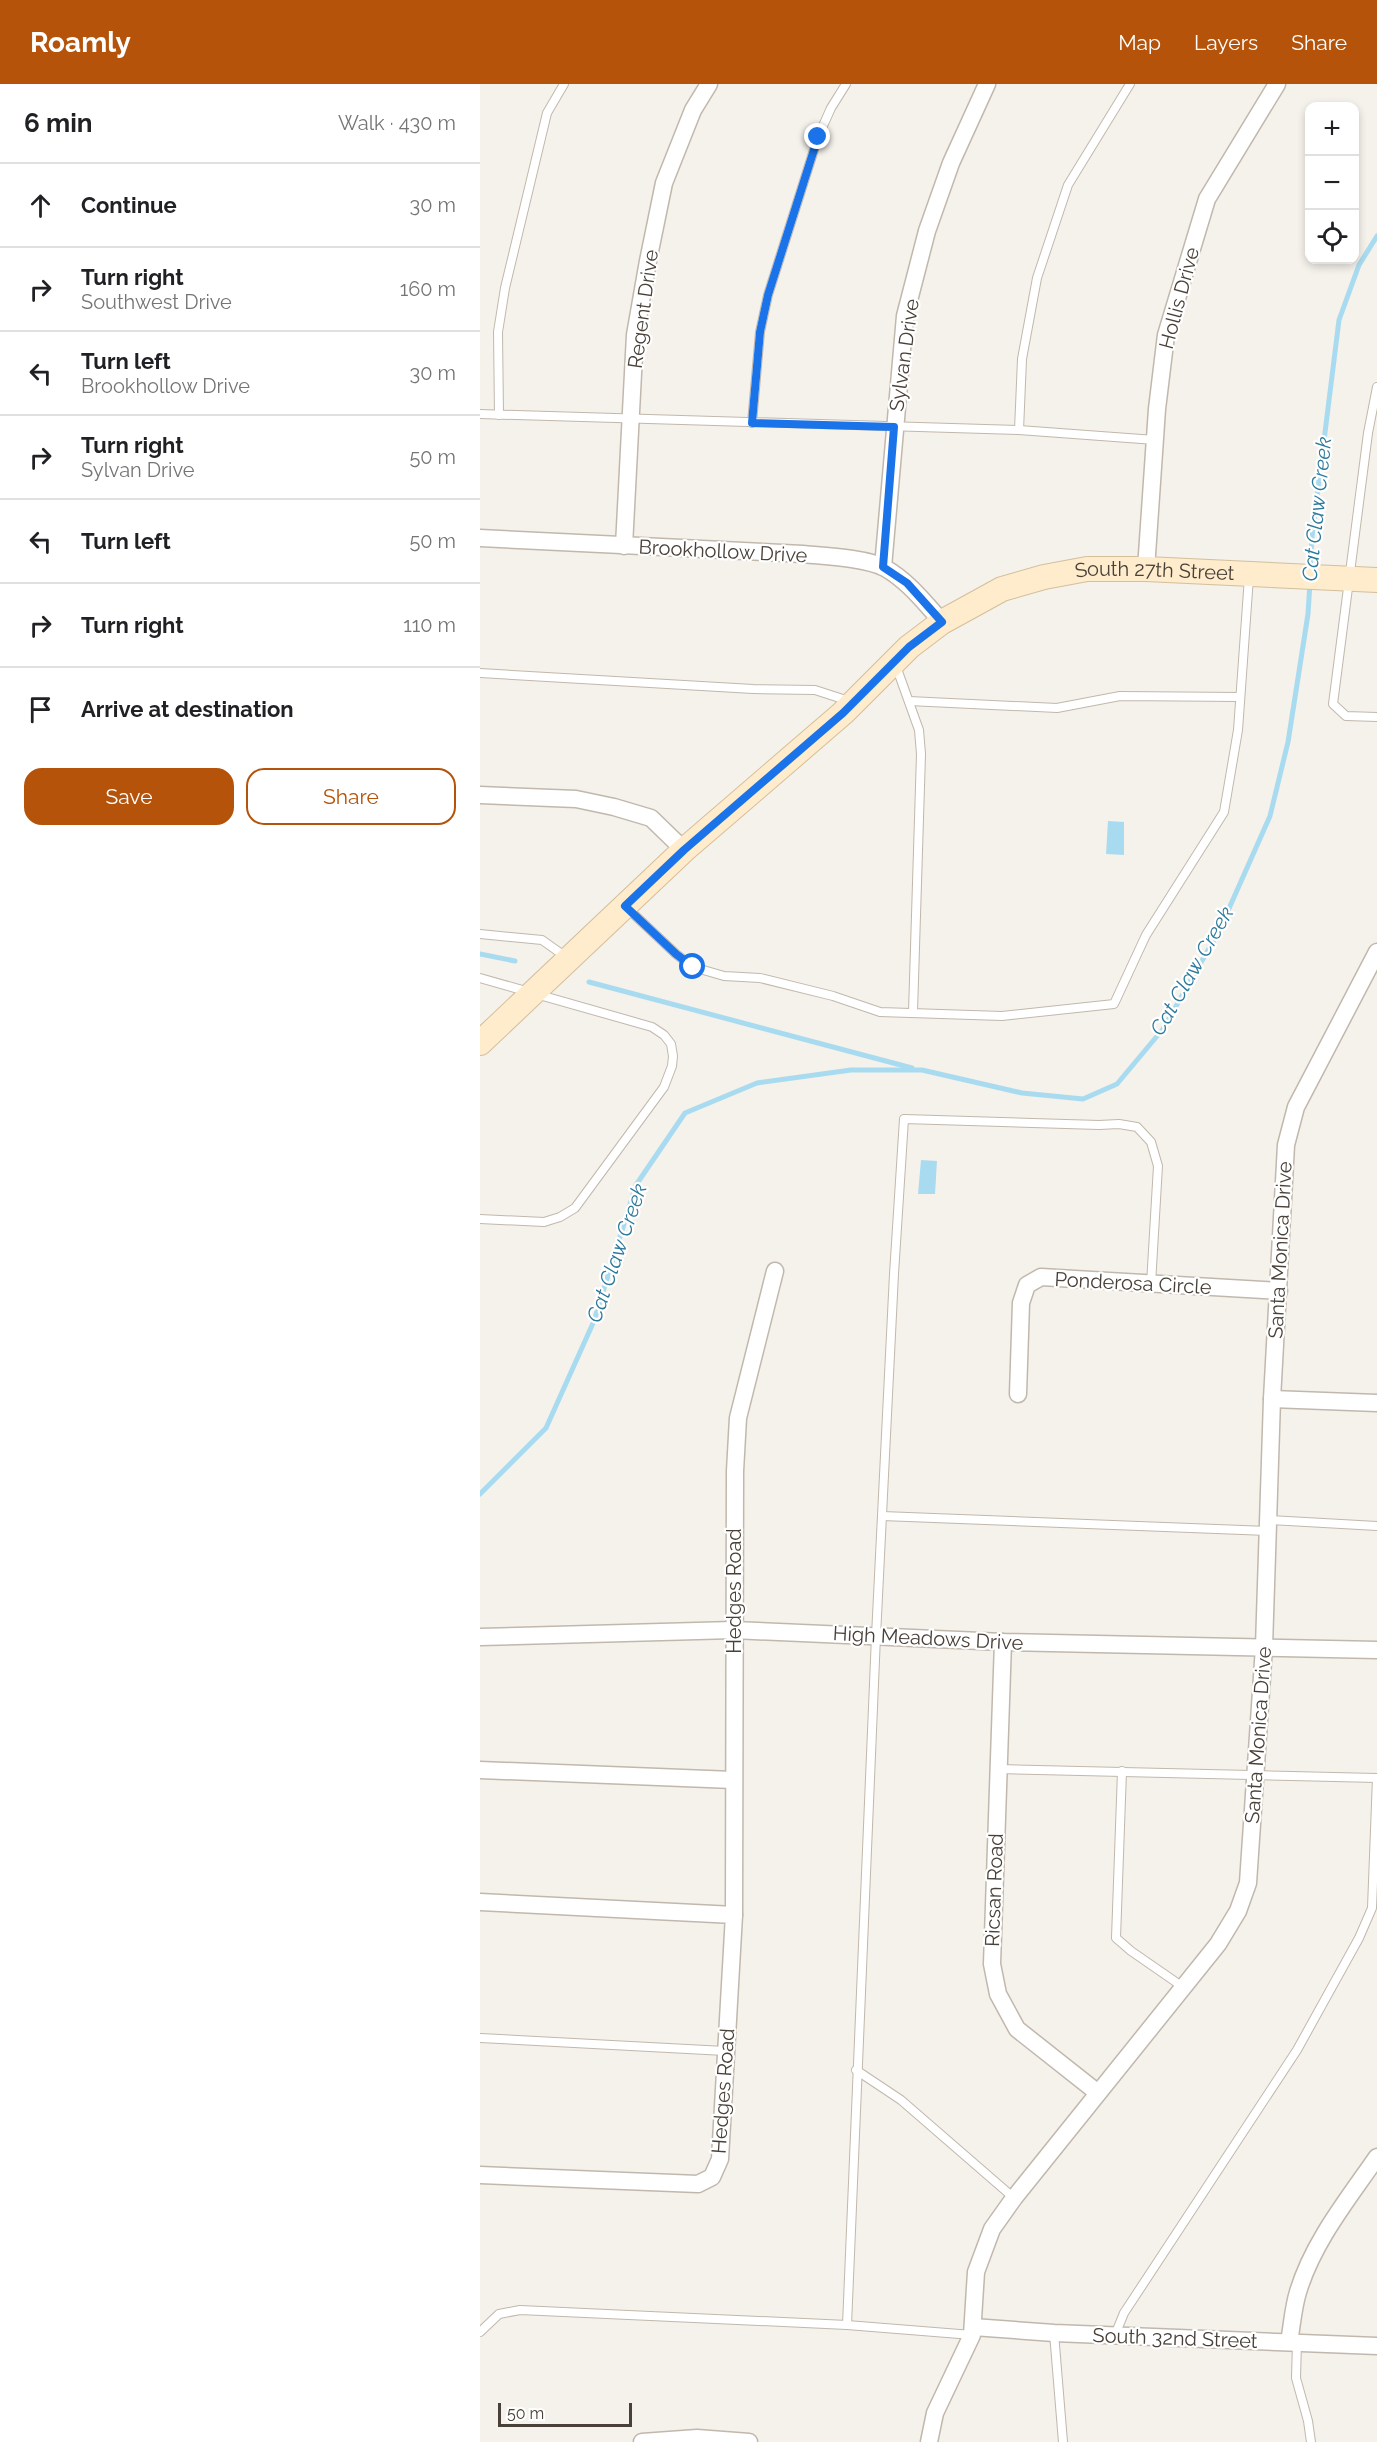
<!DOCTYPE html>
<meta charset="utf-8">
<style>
:root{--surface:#fff;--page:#f2f2f2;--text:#202124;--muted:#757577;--line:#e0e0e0;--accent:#b45309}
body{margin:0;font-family:Raleway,sans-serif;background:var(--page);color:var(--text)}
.controls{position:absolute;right:18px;top:18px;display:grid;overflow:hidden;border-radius:12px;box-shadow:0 3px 9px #0003}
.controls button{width:54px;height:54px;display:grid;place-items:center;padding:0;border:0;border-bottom:2px solid var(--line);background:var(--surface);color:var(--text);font:30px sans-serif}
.scale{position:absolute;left:18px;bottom:15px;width:134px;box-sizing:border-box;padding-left:6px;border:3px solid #494139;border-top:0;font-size:16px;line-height:21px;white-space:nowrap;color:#494139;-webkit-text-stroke:4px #fff;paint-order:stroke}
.stop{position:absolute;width:18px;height:18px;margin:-14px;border:4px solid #1a73e8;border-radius:50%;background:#fff}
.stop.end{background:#1a73e8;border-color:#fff;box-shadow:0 2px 6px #0008}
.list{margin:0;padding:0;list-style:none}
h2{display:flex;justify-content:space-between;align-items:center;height:78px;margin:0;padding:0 24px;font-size:26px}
h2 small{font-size:20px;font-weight:400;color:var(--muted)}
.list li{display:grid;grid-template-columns:39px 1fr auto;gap:18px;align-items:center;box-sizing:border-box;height:84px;padding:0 24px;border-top:2px solid var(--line)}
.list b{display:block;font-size:22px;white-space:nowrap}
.list p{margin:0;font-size:20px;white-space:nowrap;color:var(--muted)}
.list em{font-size:20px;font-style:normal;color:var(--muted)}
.actions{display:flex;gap:12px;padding:18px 24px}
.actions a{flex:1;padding:14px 0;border:2px solid var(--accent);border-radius:18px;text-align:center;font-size:21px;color:var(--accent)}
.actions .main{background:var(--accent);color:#fff}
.icon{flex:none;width:33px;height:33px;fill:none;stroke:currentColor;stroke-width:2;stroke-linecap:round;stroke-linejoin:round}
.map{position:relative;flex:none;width:897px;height:2358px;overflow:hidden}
header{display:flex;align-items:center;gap:36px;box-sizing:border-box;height:84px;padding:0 30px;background:var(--accent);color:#fff}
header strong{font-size:28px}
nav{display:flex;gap:33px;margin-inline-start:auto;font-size:21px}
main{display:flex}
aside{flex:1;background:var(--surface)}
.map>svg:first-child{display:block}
.water{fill:#a9dbf0}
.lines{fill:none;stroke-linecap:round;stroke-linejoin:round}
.stream{stroke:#a9dbf0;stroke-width:5}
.lane-casing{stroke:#c1b8ad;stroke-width:10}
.street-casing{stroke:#c1b8ad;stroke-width:19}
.secondary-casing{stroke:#d4bf9b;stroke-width:26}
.lane{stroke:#fff;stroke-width:8}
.street{stroke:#fff;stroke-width:16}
.secondary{stroke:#feeccc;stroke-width:24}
.route{stroke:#1a73e8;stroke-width:8}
.labels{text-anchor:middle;stroke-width:4.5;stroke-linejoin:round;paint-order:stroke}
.street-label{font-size:20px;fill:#494139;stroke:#fff}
.water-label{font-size:21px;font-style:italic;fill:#2d7a9c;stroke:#fff}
</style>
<header>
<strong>Roamly</strong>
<nav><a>Map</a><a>Layers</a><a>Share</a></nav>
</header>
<main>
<aside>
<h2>6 min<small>Walk · 430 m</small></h2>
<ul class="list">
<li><svg class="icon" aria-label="ahead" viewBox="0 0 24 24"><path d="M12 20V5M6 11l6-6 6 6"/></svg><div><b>Continue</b></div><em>30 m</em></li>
<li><svg class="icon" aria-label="right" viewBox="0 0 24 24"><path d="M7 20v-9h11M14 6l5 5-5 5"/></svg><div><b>Turn right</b><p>Southwest Drive</p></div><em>160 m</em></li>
<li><svg class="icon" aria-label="left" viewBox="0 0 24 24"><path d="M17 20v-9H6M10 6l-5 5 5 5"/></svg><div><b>Turn left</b><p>Brookhollow Drive</p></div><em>30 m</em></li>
<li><svg class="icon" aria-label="right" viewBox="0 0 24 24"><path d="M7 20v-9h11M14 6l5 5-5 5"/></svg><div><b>Turn right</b><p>Sylvan Drive</p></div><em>50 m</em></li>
<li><svg class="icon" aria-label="left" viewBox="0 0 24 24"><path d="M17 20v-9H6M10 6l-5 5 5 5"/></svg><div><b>Turn left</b></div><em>50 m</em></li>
<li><svg class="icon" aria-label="right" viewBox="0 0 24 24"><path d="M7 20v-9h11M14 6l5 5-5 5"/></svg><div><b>Turn right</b></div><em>110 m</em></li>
<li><svg class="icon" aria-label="arrive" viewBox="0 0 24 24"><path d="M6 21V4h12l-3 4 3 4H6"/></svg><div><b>Arrive at destination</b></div></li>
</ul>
<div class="actions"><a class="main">Save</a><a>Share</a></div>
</aside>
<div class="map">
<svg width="897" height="2358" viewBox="0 0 897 2358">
<rect width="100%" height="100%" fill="#f5f1eb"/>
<!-- water -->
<g class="water">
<path d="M 628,737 L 644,738 L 644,771 L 626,770 Z"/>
<path d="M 441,1076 L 457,1077 L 455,1110 L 438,1110 Z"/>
</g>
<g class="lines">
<!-- stream -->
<g class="stream">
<path d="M 830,486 L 832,453 L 859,236 L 879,181 L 897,152"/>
<path d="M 0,870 L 35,877"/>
<path d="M 109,898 L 432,984"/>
<path d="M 0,1410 L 66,1344 L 114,1237 L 156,1101 L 205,1029 L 277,999 L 371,986 L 442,986 L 542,1009 L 603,1015 L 637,1000 L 683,945 L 739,847 L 790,732 L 808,658 L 828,530 L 830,499"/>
</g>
<!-- lane casing -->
<g class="lane-casing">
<g id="lane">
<path d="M 897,303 L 888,349 L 853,620 L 866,632 L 897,633"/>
<path d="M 0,330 L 539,346 L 675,356"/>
<path d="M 19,331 L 18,248 L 25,204 L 67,29 L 84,0"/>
<path d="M 272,339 L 280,248 L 288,211 L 338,53 L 351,24 L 366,0"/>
<path d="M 539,346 L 542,275 L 557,194 L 588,101 L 650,0"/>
<path d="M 416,582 L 439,646 L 441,670 L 433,928"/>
<path d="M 0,589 L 273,605 L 335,606 L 369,617"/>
<path d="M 429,617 L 577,624 L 640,612 L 759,613"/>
<path d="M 145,822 L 196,870 L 213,883 L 244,892 L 280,894 L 353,912 L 400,928 L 522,932 L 634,920 L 666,851 L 744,728 L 758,646 L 769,493"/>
<path d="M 0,850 L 62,856 L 86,873"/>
<path d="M 0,894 L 172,943 L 184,951 L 191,960 L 193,972 L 192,982 L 184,1003 L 95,1124 L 80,1133 L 64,1138 L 0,1135"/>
<path d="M 402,1432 L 788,1447"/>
<path d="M 788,1436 L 897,1442"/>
<path d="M 518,1685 L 897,1694"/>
<path d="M 642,1687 L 636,1854 L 651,1867 L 703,1903"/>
<path d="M 0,1954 L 245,1967"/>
<path d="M 376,1986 L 421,2016 L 534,2114"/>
<path d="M 367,2241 L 396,1552 L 414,1190 L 424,1035 L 619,1041 L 639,1040 L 657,1043 L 671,1058 L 678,1082 L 671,1200"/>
<path d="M 0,2248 L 19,2230 L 40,2226 L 367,2241 L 492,2251"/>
<path d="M 574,2249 L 583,2358"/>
<path d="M 635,2251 L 644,2229 L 817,1966 L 879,1854 L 892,1824 L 897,1694"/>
<path d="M 817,2258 L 816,2294 L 828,2337 L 831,2358"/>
</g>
</g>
<!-- street casing -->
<g class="street-casing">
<g id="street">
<path d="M 0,454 L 323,470 C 344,472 387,474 405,484 C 428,497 445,519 462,538"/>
<path d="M 144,462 L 155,251 L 168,177 L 184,99 L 213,26 L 229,0"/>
<path d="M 403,483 L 425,232 L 447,147 L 471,79 L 507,0"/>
<path d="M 666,485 L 677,325 L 686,251 L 727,115 L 797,0"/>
<path d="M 0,711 L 96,715 L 134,723 L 171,734 L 204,766"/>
<path d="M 538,1310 L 541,1219 L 547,1201 L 561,1193 L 799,1207"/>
<path d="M 792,1315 L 897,1319"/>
<path d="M 0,1553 L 253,1546 L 523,1558 L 897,1566"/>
<path d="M 523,1558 L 512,1880 L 518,1910 L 537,1945 L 618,2009"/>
<path d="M 0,1686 L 253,1696"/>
<path d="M 0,1818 L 254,1831 L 240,2075 L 232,2093 L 218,2100 L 0,2091"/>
<path d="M 254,1831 L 255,1387 L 258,1334 L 295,1187"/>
<path d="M 493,2243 L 574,2249 L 897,2262"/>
<path d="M 809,2258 C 812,2242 813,2224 818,2208 C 833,2158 868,2115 897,2073"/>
<path d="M 162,2358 L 217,2354 L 269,2358"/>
<path d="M 449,2358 L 455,2329 L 492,2251 L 496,2188 L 512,2145 L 534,2114 L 738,1860 L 758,1827 L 768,1799 L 784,1563 L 792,1315 L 806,1061 L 816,1023 L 897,868"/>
</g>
</g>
<!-- secondary casing -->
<g class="secondary-casing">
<g id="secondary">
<path id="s1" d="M 0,959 L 204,766 L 363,629 L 429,563 L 462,538 L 522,505 L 564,493 L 607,485 L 666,485 L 897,496"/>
</g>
</g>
<!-- lane -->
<use href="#lane" class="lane"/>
<!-- street -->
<use href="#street" class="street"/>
<!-- secondary -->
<use href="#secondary" class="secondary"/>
</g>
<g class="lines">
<!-- route -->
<path class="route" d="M 213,883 L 196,870 L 145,822 L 204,766 L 363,629 L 429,563 L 462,538 L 427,499 L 403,483 L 414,343 L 272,339 L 280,248 L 288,211 L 338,53"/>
</g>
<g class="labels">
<!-- street labels -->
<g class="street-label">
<text transform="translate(699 214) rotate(-75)" y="7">Hollis Drive</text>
<text transform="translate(163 225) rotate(-82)" y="7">Regent Drive</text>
<text transform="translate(424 271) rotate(-82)" y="7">Sylvan Drive</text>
<text transform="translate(243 467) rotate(3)" y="7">Brookhollow Drive</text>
<text dy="7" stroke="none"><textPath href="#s1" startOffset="849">South 27th Street</textPath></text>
<text transform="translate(800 1166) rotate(-87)" y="7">Santa Monica Drive</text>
<text transform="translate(653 1199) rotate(3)" y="7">Ponderosa Circle</text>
<text transform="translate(254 1507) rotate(-90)" y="7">Hedges Road</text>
<text transform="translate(448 1554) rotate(3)" y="7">High Meadows Drive</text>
<text transform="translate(778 1651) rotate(-86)" y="7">Santa Monica Drive</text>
<text transform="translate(514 1806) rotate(-88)" y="7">Ricsan Road</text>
<text transform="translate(243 2007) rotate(-86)" y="7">Hedges Road</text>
<text transform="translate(695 2254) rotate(2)" y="7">South 32nd Street</text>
</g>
<!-- water labels -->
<g class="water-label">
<text transform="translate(837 425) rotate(-84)" y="7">Cat Claw Creek</text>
<text transform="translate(712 887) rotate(-60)" y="7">Cat Claw Creek</text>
<text transform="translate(137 1169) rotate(-71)" y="7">Cat Claw Creek</text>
</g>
</g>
</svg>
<div class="controls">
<button>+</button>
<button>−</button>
<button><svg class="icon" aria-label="locate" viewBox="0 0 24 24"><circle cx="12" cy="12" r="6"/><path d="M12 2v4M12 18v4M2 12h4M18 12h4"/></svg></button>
</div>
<div class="scale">50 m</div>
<div class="stop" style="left:213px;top:883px"></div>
<div class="stop end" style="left:338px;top:53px"></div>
</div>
</main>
